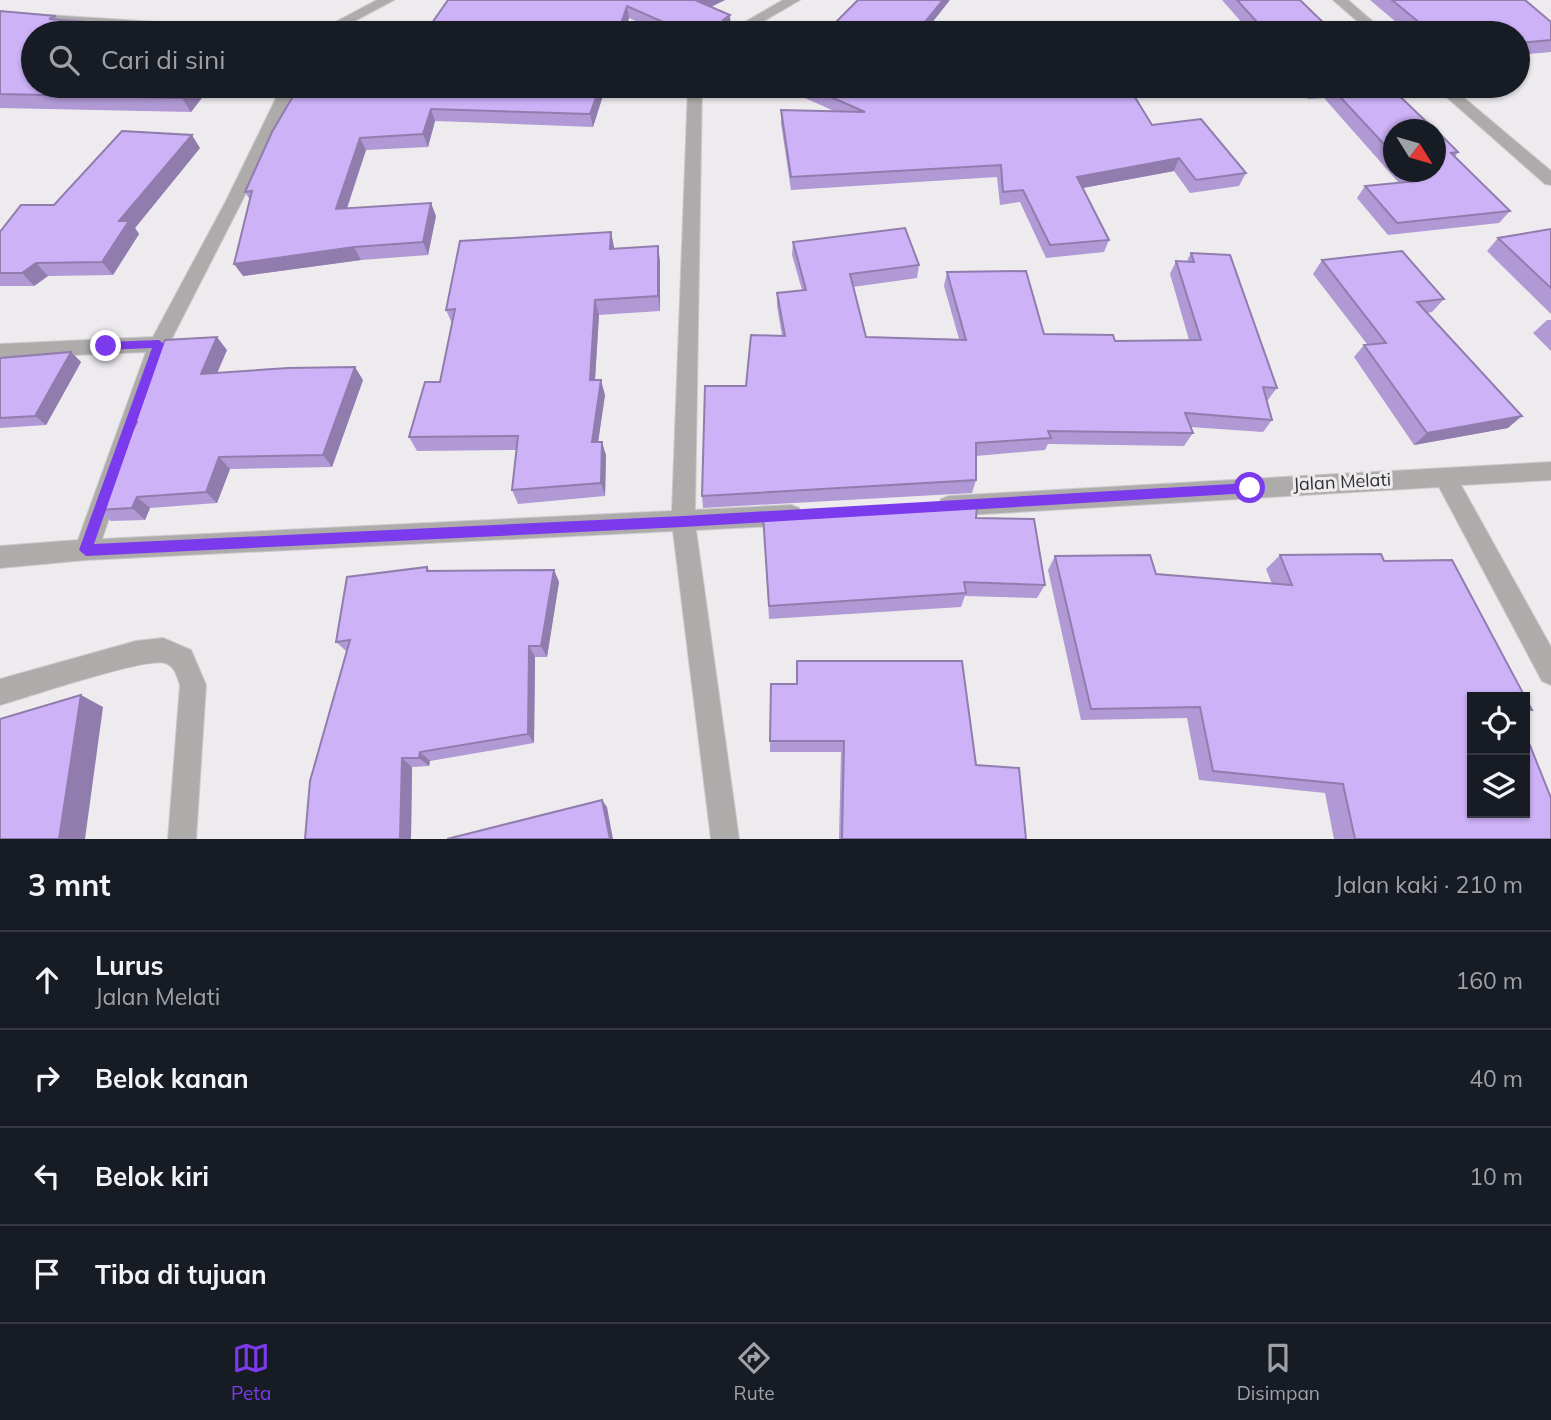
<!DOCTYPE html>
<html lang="id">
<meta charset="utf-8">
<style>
:root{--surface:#171b24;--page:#242831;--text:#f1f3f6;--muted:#9ea1a6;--line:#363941;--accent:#7c3aed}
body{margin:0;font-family:Mulish,sans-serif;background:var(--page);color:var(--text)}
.controls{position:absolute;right:21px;bottom:21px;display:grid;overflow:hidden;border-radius:0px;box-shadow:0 2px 5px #0004}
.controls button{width:63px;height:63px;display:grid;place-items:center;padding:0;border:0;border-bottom:2px solid var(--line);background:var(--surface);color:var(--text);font:35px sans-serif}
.compass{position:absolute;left:1383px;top:119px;width:63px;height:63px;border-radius:50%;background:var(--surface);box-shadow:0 2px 5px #0004;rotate:127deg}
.stop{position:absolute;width:21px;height:21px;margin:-16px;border:5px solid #7c3aed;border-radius:50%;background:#fff}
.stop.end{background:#7c3aed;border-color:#fff;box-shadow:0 2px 7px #0008}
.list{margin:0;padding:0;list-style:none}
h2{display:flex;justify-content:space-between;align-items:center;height:91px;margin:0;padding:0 28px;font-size:30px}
h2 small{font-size:23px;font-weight:400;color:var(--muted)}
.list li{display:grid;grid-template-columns:46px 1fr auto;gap:21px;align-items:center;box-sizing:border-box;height:98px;padding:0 28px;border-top:2px solid var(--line)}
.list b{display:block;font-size:26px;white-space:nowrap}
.list p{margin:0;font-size:23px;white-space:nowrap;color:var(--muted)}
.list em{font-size:23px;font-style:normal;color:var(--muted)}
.icon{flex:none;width:38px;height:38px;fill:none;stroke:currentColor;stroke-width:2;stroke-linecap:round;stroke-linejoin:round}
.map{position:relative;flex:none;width:1551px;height:839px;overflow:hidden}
.search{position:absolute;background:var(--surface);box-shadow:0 2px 5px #0004;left:21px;right:21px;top:21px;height:77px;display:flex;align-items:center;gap:18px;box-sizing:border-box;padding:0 24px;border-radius:38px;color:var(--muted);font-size:26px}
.sheet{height:483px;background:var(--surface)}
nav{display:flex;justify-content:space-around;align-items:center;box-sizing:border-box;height:98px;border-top:2px solid var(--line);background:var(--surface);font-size:19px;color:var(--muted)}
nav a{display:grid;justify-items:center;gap:4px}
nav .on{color:var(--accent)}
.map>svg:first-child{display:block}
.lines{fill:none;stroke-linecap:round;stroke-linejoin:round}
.lane-casing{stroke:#ccc9cd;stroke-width:2}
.street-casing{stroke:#ccc9cd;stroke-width:2}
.lane{fill:#aeacab;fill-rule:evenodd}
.street{fill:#aeacab;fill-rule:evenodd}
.wall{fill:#b099d4}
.shaded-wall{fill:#907dad}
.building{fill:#cdb2f7;stroke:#907dad;stroke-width:2}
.route{fill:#7c3aed}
.labels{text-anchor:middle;stroke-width:6;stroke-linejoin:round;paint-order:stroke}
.street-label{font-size:18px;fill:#302f31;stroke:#eeebef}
</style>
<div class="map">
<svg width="1551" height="839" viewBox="0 0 1551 839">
<rect width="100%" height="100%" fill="#eeebef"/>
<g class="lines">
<!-- lane casing -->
<g class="lane-casing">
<path id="lane" d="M 163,638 L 191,650 L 206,685 L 196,839 L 168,839 L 180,685 C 177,677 175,666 165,663 C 146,657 27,697 0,705 L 0,679 L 136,641 Z"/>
</g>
<!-- street casing -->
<g class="street-casing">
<g id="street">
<path d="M 377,0 L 394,0 L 332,33 L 315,33 Z"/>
<path d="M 783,0 L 800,0 L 743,33 L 726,33 Z"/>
<path d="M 1333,0 L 1348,0 L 1386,33 L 1371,33 Z"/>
<path d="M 0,12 L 268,29 L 275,33 L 207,33 L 0,20 Z"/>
<path d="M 282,86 L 296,86 L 242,201 L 169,344 L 102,539 L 672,511 L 688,86 L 702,86 L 695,510 L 791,505 L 799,508 L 802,515 L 799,522 L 791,525 L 696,530 L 739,839 L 711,839 L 673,531 L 86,560 L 0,568 L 0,546 L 78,540 L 146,352 L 0,358 L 0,344 L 153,337 L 226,201 Z"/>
<path d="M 1434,86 L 1450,86 L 1551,171 L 1551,185 L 1545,184 Z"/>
<path d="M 1551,462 L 1551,480 L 1461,485 L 1551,647 L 1551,685 L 1542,681 L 1439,487 L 949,516 L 941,513 L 938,506 L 941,499 L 949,496 Z"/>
</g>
</g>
<!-- lane -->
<use href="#lane" class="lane"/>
<!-- street -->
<use href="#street" class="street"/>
</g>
<!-- wall -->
<g class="wall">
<path d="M 448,0 L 725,0 L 711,7 L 730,15 L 730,23 L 773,33 L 662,33 L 629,18 L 624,33 L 425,33 Z"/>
<path d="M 1222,0 L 1300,0 L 1334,33 L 1251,33 Z"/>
<path d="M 1370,0 L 1525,0 L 1551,22 L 1551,52 L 1518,55 L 1518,33 L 1409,33 Z"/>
<path d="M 0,11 L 33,86 L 211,86 L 191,112 L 0,108 Z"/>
<path d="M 299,86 L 606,86 L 593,127 L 435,121 L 428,147 L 366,150 L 347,209 L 436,216 L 428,255 L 361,260 L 243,276 L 250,200 L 245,192 Z"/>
<path d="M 778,86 L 1128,86 L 1152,125 L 1246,173 L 1239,186 L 1190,193 L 1174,171 L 1082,188 L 1109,240 L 1104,252 L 1046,258 L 1020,202 L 1000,205 L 997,177 L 791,190 L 781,123 L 781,110 L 834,111 Z"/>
<path d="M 1297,86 L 1389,86 L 1394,130 L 1394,172 L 1436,172 L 1436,130 L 1458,152 L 1455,157 L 1510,211 L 1499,223 L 1388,235 L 1357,198 L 1365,186 L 1399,183 L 1324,98 L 1308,99 Z"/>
<path d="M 200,148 L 135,228 L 139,234 L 113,275 L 48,276 L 34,286 L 0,286 L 0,232 L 54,205 Z"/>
<path d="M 1551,229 L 1551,314 L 1487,251 L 1498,238 Z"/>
<path d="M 611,232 L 614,249 L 658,246 L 660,262 L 660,311 L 599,315 L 595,380 L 605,395 L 598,442 L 606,455 L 605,496 L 518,504 L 512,490 L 517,450 L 417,451 L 409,437 L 440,382 L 452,323 L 446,310 Z"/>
<path d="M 793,242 L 919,265 L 917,278 L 853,287 L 866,337 L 959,339 L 944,286 L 947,272 L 1044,334 L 1115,341 L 1189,340 L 1170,274 L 1176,261 L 1187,261 L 1191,253 L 1277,388 L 1267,401 L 1272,420 L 1263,432 L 1190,427 L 1193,433 L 1184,446 L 1048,444 L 1045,450 L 976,456 L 976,480 L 972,493 L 703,508 L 702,496 L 746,386 L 782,336 L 777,306 L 777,293 L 802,290 L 792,255 Z"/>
<path d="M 1322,260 L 1444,299 L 1432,312 L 1427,313 L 1508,428 L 1414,445 L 1354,357 L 1364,345 L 1367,344 L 1313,274 Z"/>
<path d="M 1547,320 L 1551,320 L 1551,351 L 1533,333 Z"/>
<path d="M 227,350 L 217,373 L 363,380 L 332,467 L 230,469 L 217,503 L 150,508 L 145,520 L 111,521 L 97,510 L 134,427 L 128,422 Z"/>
<path d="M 71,352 L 81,362 L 46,425 L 0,428 L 0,358 Z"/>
<path d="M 763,515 L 976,518 L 1045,585 L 1037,598 L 965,596 L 961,607 L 769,619 Z"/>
<path d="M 1381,554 L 1384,561 L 1452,560 L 1532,710 L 1525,714 L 1525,697 L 1472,697 L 1472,813 L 1525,813 L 1525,733 L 1551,798 L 1551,839 L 1334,839 L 1325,793 L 1199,780 L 1187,718 L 1081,720 L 1048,570 L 1055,556 L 1150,555 L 1156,574 L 1272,584 L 1266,569 L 1280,555 Z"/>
<path d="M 427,567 L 430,571 L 554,570 L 559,582 L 547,657 L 535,657 L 534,743 L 430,761 L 429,766 L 412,767 L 411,839 L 346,651 L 336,642 Z"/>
<path d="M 797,661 L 976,765 L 1026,839 L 839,839 L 841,752 L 770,752 L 771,684 L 796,684 Z"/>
</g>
<!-- shaded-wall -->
<g class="shaded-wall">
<path d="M 699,0 L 725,0 L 698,13 L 697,1 Z"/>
<path d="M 943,0 L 950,0 L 924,33 L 916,33 Z"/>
<path d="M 627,6 L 629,18 L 624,33 L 618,33 Z"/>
<path d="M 730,15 L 731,27 L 723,20 Z"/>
<path d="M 191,86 L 211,86 L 191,112 L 182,98 Z"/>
<path d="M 600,86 L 606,86 L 593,127 L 590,114 Z"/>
<path d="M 431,109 L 435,121 L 428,147 L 423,134 Z"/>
<path d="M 192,135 L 200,148 L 135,228 L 139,234 L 113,275 L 102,262 L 119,221 Z"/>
<path d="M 360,138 L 366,150 L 342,222 L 336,209 Z"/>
<path d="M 1179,158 L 1174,171 L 1072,190 L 1077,177 Z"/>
<path d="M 431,203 L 436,216 L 428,255 L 423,242 Z"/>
<path d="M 611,232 L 614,247 L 613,265 L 610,249 Z"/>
<path d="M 658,246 L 660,262 L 660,311 L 658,296 Z"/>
<path d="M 354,247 L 361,260 L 243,276 L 234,264 Z"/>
<path d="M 36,263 L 48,276 L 34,286 L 22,273 Z"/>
<path d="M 595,300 L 599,315 L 594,395 L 590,380 Z"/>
<path d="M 217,337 L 227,350 L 211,387 L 201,374 Z"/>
<path d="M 71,352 L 81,362 L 46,425 L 35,416 Z"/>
<path d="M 355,367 L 363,380 L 332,467 L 323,455 Z"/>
<path d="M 601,380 L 605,395 L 596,456 L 592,442 Z"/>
<path d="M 1522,416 L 1508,428 L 1414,445 L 1427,433 Z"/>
<path d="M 602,442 L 606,455 L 605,496 L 601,483 Z"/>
<path d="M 219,457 L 230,469 L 217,503 L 206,492 Z"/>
<path d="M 137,497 L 150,508 L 145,520 L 132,508 Z"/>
<path d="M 554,570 L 559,582 L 547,657 L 541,646 Z"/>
<path d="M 529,646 L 535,657 L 534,743 L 528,734 Z"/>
<path d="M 81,695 L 103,707 L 85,839 L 59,839 Z"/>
<path d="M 420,752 L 430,761 L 429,766 L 419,758 Z"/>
<path d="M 402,758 L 412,767 L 411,839 L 400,839 Z"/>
<path d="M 602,800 L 607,807 L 613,839 L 610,839 Z"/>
</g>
<!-- building -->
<g class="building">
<path d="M 448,0 L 699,0 L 697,1 L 730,15 L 723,20 L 725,23 L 746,22 L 773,33 L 688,33 L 627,6 L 618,33 L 425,33 Z"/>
<path d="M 858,0 L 943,0 L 916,33 L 825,33 Z"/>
<path d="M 1237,0 L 1300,0 L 1334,33 L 1267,33 Z"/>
<path d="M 1392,0 L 1525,0 L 1551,22 L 1551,40 L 1518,43 L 1518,33 L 1432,33 Z"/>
<path d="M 0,11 L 56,16 L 49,19 L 193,30 L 190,33 L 33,33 L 33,86 L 191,86 L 182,98 L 0,94 Z"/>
<path d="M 299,86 L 600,86 L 590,114 L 431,109 L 423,134 L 360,138 L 336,209 L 431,203 L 423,242 L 354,247 L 234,264 L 252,191 L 245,192 L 272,132 Z"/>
<path d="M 806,86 L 1128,86 L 1152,125 L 1201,119 L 1246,173 L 1196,180 L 1179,158 L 1077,177 L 1109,240 L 1050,245 L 1023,190 L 1003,192 L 1001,165 L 791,177 L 781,110 L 865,112 Z"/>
<path d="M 1314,86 L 1389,86 L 1435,130 L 1394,130 L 1394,155 L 1330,86 L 1315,87 Z"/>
<path d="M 1436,130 L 1458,152 L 1451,153 L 1510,211 L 1397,223 L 1365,186 L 1417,181 L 1408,172 L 1436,172 Z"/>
<path d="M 122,131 L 192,135 L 119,221 L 129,221 L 102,262 L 36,263 L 22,273 L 0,273 L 0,232 L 21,205 L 54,205 Z"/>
<path d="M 905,228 L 919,265 L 850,274 L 866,337 L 966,340 L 947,272 L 1026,271 L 1044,334 L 1113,335 L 1115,341 L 1201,340 L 1176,261 L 1194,262 L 1191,253 L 1230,255 L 1277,388 L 1263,387 L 1272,420 L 1185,413 L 1193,433 L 1048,431 L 1051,438 L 976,443 L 976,480 L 702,496 L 705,386 L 746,386 L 751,335 L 785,336 L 777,293 L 806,290 L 793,242 Z"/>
<path d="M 1551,229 L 1551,288 L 1498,238 Z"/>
<path d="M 611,232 L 610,249 L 658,246 L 658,296 L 595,300 L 590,380 L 601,380 L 592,442 L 602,442 L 601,483 L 512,490 L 518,436 L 409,437 L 425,382 L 440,382 L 455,309 L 446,310 L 460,241 Z"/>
<path d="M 1402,251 L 1444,299 L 1417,302 L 1522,416 L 1427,433 L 1364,345 L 1386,343 L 1322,260 Z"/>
<path d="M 217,337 L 201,374 L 288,368 L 355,367 L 323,455 L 219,457 L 206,492 L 137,497 L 132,508 L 97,510 L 110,473 L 137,422 L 128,422 L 136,401 L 165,340 Z"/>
<path d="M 71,352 L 35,416 L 0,418 L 0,358 Z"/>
<path d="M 977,503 L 976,518 L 1034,519 L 1045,585 L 964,582 L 966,593 L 769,606 L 763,515 Z"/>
<path d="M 1381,554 L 1384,561 L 1452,560 L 1532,710 L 1525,709 L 1525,697 L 1472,697 L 1472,813 L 1525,813 L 1525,733 L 1551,798 L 1551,839 L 1355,839 L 1343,784 L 1213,771 L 1200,707 L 1091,709 L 1055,556 L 1150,555 L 1156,574 L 1292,585 L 1280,555 Z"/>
<path d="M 427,567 L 427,571 L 554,570 L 541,646 L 529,646 L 528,734 L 420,752 L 419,758 L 402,758 L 400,839 L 305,839 L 310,781 L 350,640 L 336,642 L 347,577 Z"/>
<path d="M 797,661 L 962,661 L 976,765 L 1019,768 L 1026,839 L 842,839 L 844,741 L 770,741 L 771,684 L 797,684 Z"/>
<path d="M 81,695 L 59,839 L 0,839 L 0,719 Z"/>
<path d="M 602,800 L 610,839 L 447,839 Z"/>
</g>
<!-- route -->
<path class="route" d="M 159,340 L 164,344 L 94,544 L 683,516 L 1250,483 L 1256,488 L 1250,493 L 683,527 L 86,556 L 79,550 L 152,348 L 106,350 L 101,346 L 106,342 Z"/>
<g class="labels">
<!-- street labels -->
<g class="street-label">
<text transform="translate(1342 482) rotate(-3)" y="6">Jalan Melati</text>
</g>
</g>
</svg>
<div class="controls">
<button><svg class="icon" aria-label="locate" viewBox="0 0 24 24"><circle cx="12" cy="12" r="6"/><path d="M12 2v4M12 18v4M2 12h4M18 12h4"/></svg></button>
<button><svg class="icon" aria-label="layers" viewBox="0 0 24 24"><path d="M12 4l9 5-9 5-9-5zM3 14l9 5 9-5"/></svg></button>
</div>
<svg class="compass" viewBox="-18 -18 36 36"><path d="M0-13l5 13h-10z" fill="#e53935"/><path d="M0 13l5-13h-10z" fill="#9ea1a6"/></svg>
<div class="stop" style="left:1250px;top:488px"></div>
<div class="stop end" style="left:106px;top:346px"></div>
<div class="search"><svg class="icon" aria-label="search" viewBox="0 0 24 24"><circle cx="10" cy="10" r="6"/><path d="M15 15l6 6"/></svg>Cari di sini</div>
</div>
<section class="sheet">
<h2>3 mnt<small>Jalan kaki · 210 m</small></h2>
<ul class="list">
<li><svg class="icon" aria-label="ahead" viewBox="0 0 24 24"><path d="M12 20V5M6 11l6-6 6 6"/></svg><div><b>Lurus</b><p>Jalan Melati</p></div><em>160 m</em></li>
<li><svg class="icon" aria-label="right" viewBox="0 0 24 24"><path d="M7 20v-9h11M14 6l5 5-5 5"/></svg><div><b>Belok kanan</b></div><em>40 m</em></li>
<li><svg class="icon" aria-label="left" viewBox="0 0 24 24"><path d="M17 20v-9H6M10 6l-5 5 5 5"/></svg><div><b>Belok kiri</b></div><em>10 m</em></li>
<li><svg class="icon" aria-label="arrive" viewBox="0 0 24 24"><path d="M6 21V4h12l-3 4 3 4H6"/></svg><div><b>Tiba di tujuan</b></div></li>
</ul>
</section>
<nav>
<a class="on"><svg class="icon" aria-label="map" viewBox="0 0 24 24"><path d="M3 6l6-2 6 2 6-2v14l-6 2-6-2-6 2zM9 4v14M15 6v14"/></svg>Peta</a>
<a><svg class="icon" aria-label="directions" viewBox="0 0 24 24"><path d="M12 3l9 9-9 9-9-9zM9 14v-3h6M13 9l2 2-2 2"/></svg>Rute</a>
<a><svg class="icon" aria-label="saved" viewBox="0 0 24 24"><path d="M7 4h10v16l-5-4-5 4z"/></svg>Disimpan</a>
</nav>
